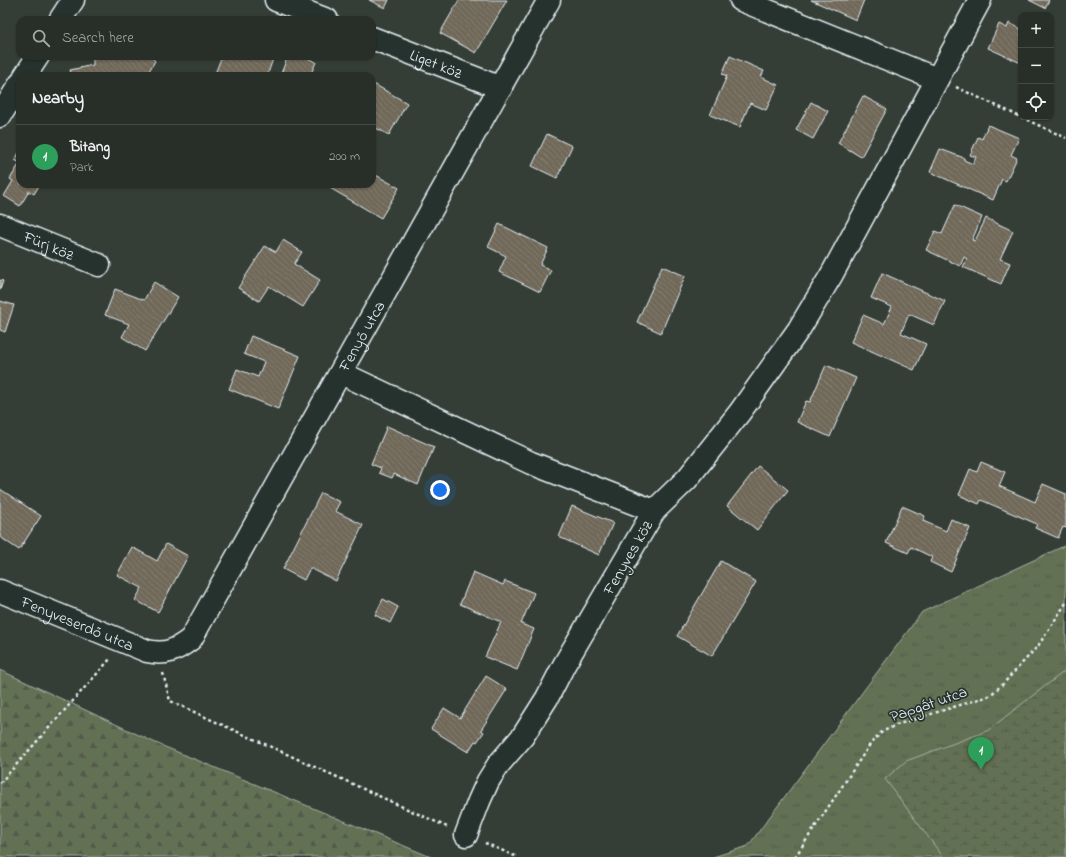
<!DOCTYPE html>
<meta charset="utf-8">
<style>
:root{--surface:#282e28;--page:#303630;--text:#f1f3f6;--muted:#a5a8a8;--line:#444a45;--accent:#ffd166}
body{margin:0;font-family:"Indie Flower",sans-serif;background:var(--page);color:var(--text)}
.controls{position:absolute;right:12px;top:12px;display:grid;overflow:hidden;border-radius:8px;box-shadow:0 1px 3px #0004}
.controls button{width:36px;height:36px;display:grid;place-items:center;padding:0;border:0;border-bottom:1px solid var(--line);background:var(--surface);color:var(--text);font:20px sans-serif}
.you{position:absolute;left:440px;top:490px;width:14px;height:14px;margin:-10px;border:3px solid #fff;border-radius:50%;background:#1a73e8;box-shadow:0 0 0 6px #1a73e833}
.badge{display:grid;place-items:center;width:26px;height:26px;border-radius:50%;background:var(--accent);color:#fff;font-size:13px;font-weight:700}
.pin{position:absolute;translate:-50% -33px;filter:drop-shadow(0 1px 2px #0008)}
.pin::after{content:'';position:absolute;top:21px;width:14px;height:12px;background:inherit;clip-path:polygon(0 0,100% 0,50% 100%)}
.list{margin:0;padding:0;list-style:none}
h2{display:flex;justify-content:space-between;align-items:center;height:52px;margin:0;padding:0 16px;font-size:17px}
h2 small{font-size:13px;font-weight:400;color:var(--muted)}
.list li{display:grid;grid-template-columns:26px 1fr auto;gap:12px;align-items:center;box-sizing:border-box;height:64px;padding:0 16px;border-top:1px solid var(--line)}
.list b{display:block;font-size:15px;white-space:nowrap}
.list p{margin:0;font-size:13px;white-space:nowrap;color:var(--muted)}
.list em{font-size:13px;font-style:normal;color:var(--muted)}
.icon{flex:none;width:22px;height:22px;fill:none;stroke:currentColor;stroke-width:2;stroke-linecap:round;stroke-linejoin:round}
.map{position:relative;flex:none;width:1066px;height:857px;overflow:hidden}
.search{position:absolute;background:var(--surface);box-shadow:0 1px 3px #0004;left:16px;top:16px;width:360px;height:44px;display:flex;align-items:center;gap:10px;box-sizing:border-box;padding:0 14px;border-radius:12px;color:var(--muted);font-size:15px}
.panel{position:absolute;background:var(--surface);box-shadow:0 1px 3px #0004;left:16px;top:72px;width:360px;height:116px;border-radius:12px}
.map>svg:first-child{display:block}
.grass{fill:url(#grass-tufts);stroke:#a5b1a5}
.forest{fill:url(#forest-firs);stroke:#a5b1a5}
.wetland{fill:url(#wetland-marsh);stroke:#a5b1a5}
.building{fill:url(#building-back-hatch);stroke:#e8f1f8}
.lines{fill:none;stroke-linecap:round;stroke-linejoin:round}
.minor-casing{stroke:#e8f1f8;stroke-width:25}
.path{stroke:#e8f1f8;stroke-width:2.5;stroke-dasharray:3 3;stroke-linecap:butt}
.minor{stroke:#26332d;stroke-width:22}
.labels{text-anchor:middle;stroke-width:3.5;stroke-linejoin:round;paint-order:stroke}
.street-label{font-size:16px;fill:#e8f1f8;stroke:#26332d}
</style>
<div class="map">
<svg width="1066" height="857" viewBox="0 0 1066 857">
<defs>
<pattern id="grass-tufts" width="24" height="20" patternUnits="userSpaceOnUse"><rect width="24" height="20" fill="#627152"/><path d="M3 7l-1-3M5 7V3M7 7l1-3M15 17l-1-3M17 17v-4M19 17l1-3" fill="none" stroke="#535a4e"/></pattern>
<pattern id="forest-firs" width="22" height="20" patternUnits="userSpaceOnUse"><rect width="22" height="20" fill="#627152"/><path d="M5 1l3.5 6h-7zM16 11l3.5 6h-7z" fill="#535a4e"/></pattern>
<pattern id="wetland-marsh" width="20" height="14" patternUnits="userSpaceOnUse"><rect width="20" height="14" fill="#627152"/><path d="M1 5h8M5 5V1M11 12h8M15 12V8" fill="none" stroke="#535a4e"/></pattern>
<pattern id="building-back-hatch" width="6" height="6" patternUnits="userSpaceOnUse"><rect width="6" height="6" fill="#706858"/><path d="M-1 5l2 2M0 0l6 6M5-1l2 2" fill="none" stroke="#847e71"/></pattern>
</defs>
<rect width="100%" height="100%" fill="#353e36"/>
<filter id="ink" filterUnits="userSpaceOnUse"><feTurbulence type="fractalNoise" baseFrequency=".025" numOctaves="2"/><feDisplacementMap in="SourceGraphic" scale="8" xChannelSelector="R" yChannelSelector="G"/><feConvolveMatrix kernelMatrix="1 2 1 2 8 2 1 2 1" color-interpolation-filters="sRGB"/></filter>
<g filter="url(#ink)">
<!-- grass -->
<path class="grass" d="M 1066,545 L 1066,857 L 713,857 L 748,846 L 922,612 Z"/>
<!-- forest -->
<path class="forest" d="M 0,670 L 158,744 L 431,857 L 0,857 Z"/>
<!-- wetland -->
<path class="wetland" d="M 1066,670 L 1066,857 L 943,857 L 885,779 L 906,761 L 987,731 Z"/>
<!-- building -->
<g class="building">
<path d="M 369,0 L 389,0 L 385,8 Z"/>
<path d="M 459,0 L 507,0 L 476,53 L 440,33 Z"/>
<path d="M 811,0 L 864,0 L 856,20 Z"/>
<path d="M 1029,0 L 1049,0 L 1045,8 Z"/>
<path d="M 1009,23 L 1021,29 L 1021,63 L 988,48 L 999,24 L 1007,28 Z"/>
<path d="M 93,56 L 151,56 L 155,61 L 146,76 L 72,76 L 70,70 L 93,65 Z"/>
<path d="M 222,56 L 274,56 L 267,76 L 214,76 Z"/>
<path d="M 288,56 L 302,56 L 316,62 L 310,76 L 280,76 Z"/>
<path d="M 730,56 L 764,71 L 761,77 L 778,85 L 766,110 L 750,103 L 740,127 L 710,115 L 727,76 L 722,74 Z"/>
<path d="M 372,83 L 407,103 L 389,135 L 372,126 Z"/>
<path d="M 863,96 L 887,109 L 861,157 L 838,143 Z"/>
<path d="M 811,102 L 828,111 L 813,139 L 796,130 Z"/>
<path d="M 988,125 L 1019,138 L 1011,155 L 1017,158 L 1006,181 L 1002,179 L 993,200 L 930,172 L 940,149 L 964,158 L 964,160 L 973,164 L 976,157 L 970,155 L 978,137 L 982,139 Z"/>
<path d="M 547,134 L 572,146 L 557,178 L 532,166 Z"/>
<path d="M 20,151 L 20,184 L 40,184 L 34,194 L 29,191 L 20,206 L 4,196 L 13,181 L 10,179 L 20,163 L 15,160 Z"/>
<path d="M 372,173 L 399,188 L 381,218 L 330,188 L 332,184 L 372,184 Z"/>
<path d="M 955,205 L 982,217 L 972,240 L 975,241 L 986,218 L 1013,231 L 1000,259 L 1010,263 L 1001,284 L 963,267 L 967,259 L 964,257 L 960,266 L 926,250 L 935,231 L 942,234 Z"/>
<path d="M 499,224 L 548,248 L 540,265 L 551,270 L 540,292 L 499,272 L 506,256 L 488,247 Z"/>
<path d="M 283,240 L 302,252 L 294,264 L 320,280 L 303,307 L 269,286 L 259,301 L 238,288 L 265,246 L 276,252 Z"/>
<path d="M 662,266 L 685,276 L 661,333 L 637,322 Z"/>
<path d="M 882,273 L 945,301 L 934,325 L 909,314 L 901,333 L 926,344 L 914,370 L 851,342 L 863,315 L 884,324 L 892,307 L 871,298 Z"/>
<path d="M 0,280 L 3,281 L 0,290 Z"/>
<path d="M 154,282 L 178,297 L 145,351 L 122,337 L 129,324 L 105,315 L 115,289 L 144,300 Z"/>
<path d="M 0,301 L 14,305 L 5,332 L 0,330 Z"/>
<path d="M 251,336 L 300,356 L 278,409 L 229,389 L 237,369 L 258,377 L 264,362 L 244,354 Z"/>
<path d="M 826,365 L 856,378 L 830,437 L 797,422 L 806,401 L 810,402 Z"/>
<path d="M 387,426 L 434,447 L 418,485 L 394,474 L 392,478 L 379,473 L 381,468 L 371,464 Z"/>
<path d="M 981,462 L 1005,472 L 999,486 L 1035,502 L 1043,484 L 1066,494 L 1066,528 L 1063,527 L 1058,538 L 1035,528 L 1037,524 L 981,500 L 979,504 L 959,495 L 970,469 L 977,472 Z"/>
<path d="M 758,466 L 788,490 L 757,530 L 727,506 Z"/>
<path d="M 0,489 L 41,516 L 19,550 L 0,537 Z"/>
<path d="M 321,493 L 340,502 L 335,511 L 363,525 L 336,581 L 310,568 L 304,580 L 283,569 Z"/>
<path d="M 572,506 L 613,523 L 599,555 L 559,537 Z"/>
<path d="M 902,506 L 925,516 L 923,521 L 946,531 L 951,519 L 970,528 L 951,572 L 930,562 L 932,557 L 911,547 L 908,553 L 886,543 Z"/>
<path d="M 166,544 L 188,556 L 158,612 L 135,600 L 142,588 L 117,575 L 132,547 L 157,561 Z"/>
<path d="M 721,561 L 756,582 L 712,656 L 677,636 Z"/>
<path d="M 473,572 L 503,585 L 505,581 L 534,593 L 521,624 L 534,629 L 517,670 L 485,657 L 501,622 L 460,604 Z"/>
<path d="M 383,599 L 398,607 L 390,623 L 375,615 Z"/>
<path d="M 486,676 L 507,689 L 481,730 L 484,732 L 477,742 L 475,741 L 468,752 L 431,729 L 444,708 L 460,718 Z"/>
</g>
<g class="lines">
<!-- minor casing -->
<g class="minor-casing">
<g id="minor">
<path d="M 276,0 L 327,20"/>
<path d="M 741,0 L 937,79"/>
<path d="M 60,20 L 73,0"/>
<path id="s1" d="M 372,38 L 501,88"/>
<path d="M 25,76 L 38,56"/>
<path d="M 0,116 L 20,84"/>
<path id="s2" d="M 0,225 L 99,265"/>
<path d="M 341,373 L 531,463 L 654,511 L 564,665 L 547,698 L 523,736 L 498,765 L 488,781 L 479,801 L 466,835"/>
<path d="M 654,511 L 687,479 L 740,412 L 799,329 L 832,274 L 980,0"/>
<path id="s3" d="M 0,591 L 147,651 C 166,655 175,651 191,639 L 549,0"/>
</g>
</g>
<!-- path -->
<g class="path">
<path d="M 956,87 L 1066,138"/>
<path d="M 163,673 L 170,701 L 447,827"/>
<path d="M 0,783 L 111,658"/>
<path d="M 485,843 L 517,857"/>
<path d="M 795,857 L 871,743 L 882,732 L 896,725 L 989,696 L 1002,685 L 1038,646 L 1066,603"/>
</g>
<!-- minor -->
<use href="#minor" class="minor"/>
</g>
</g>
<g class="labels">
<!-- street labels -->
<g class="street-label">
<text dy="6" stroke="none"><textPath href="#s1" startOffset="69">Liget köz</textPath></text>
<text dy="6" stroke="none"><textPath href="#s2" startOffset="53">Fürj köz</textPath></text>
<text dy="6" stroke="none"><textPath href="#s3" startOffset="554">Fenyő utca</textPath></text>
<text transform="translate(627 557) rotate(-60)" y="6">Fenyves köz</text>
<text dy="6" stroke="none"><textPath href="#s3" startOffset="84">Fenyveserdő utca</textPath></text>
<text transform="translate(928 703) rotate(-19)" y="6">Papgát utca</text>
</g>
</g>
</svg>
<div class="controls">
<button>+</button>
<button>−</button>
<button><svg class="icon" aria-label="locate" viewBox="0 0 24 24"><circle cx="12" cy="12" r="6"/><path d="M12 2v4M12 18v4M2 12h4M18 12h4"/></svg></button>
</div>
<div class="you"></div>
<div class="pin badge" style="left:981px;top:770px;background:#2e9e5b">1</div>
<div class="search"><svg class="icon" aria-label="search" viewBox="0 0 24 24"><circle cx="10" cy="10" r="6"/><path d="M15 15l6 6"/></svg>Search here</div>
<section class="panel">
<h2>Nearby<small></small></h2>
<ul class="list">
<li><span class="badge" style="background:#2e9e5b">1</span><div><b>Bitang</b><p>Park</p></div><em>200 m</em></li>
</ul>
</section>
</div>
